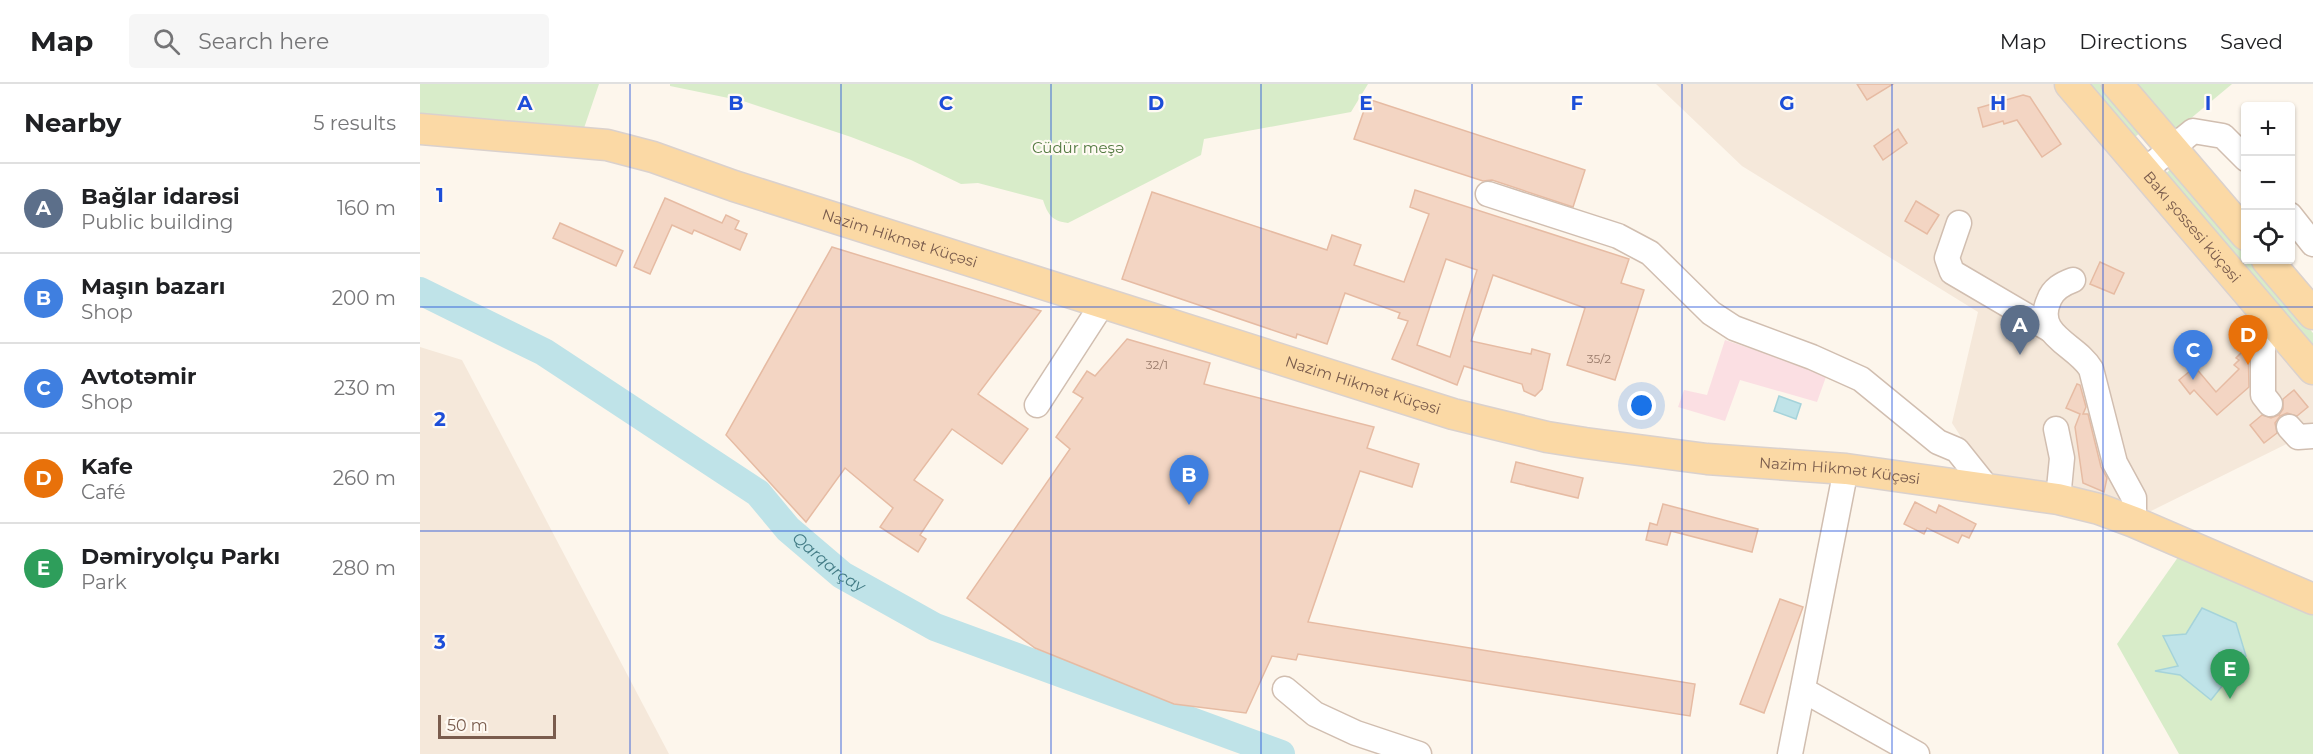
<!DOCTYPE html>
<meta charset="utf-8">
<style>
:root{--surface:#fff;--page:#f6f6f6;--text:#202124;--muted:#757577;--line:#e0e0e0;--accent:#0b8043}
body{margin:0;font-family:Montserrat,sans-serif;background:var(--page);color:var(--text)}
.controls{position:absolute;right:18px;top:18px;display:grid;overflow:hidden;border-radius:6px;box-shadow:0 2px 4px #0004}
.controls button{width:54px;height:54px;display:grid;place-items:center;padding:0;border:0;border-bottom:2px solid var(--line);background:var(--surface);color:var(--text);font:30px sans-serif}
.scale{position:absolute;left:18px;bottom:15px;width:118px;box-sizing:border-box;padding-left:6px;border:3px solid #7a5c4d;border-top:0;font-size:16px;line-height:21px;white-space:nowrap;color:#7a5c4d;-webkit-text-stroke:4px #fffaf3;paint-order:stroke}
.you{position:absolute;left:1222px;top:322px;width:21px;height:21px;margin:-15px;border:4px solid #fff;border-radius:50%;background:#1a73e8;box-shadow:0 0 0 9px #1a73e833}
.badge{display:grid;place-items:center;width:39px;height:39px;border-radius:50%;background:var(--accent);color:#fff;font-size:20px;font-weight:700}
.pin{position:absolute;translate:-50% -50px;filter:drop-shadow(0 2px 3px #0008)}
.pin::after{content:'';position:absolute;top:32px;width:21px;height:18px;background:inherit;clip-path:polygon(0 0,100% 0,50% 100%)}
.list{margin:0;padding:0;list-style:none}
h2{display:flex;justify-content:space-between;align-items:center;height:78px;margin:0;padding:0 24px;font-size:26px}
h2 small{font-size:20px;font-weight:400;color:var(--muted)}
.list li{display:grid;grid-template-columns:39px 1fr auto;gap:18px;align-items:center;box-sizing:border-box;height:90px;padding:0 24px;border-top:2px solid var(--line)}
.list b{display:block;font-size:22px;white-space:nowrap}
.list p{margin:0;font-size:20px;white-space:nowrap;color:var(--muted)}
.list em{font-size:20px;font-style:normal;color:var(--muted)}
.icon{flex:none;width:33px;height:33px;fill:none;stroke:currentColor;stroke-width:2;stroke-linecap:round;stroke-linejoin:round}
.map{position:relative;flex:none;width:1893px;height:670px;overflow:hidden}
header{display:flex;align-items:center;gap:36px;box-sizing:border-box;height:84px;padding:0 30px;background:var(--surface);border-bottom:2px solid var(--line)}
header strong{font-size:28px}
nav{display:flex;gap:33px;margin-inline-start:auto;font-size:21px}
.search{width:420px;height:54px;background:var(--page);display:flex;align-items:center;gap:15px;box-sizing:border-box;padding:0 21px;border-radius:6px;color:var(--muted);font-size:22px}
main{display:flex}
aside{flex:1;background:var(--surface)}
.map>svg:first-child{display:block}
.residential{fill:#f5e8da}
.medical{fill:#fbdfe3}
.green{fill:#d8ecc9}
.water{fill:#bfe3e8;stroke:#a5d3da;stroke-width:1.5}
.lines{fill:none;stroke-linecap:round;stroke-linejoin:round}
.river{stroke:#bfe3e8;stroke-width:28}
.building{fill:#f3d5c3;stroke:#e6bba3;stroke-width:1.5;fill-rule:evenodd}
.minor-casing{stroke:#d1beb0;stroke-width:27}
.major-casing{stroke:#dad1cd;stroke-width:33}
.minor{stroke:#fff;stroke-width:24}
.major{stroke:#fbd9a5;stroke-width:30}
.grid{fill:none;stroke:#1d4ed8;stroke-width:1.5;stroke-opacity:0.55}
.labels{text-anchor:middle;stroke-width:4.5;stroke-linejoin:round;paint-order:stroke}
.number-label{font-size:12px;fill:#987a6a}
.park-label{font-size:15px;fill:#537a41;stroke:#fffaf3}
.street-label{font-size:15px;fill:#7a5c4d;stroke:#fffaf3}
.water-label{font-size:16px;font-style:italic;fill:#437c86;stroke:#fffaf3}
.grid-label{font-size:20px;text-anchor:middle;font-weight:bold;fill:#1d4ed8;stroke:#fffaf3;stroke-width:4.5;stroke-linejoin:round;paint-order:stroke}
</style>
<header>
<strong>Map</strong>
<div class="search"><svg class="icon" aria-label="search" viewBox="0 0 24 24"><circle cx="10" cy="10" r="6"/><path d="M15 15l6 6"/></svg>Search here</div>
<nav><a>Map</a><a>Directions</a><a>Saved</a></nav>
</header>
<main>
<aside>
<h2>Nearby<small>5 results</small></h2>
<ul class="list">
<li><span class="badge" style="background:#5c6f8a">A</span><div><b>Bağlar idarəsi</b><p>Public building</p></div><em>160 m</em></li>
<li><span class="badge" style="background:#3f7fe0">B</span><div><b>Maşın bazarı</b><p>Shop</p></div><em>200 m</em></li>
<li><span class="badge" style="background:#3f7fe0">C</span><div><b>Avtotəmir</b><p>Shop</p></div><em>230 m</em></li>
<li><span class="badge" style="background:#e8710a">D</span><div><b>Kafe</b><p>Café</p></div><em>260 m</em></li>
<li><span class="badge" style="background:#2e9e5b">E</span><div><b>Dəmiryolçu Parkı</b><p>Park</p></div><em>280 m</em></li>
</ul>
</aside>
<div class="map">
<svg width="1893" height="670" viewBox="0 0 1893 670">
<rect width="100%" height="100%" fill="#fdf6ec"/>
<!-- residential -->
<g class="residential">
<path d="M 1236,0 L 1661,0 L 1893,299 L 1893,347 L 1727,429 L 1563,387 L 1532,339 L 1558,228 L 1322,82 Z"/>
<path d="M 0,263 L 42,276 L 249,670 L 0,670 Z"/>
</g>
<!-- medical -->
<path class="medical" d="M 1305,256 L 1407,290 L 1397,318 L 1320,296 L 1305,337 L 1258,323 L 1264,306 L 1287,311 Z"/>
<!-- green -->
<g class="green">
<path d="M 0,0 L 179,0 L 163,47 L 0,36 Z"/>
<path d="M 250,0 L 948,0 L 931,28 L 784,55 L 781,71 L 648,139 C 632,137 628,131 623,116 L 558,99 L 541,100 L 491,76 L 431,53 L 323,17 L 250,2 Z"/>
<path d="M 1662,0 L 1680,0 L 1721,48 L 1710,57 Z"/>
<path d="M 1711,0 L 1812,0 L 1752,50 Z"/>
<path d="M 1752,84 L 1825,170 L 1826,176 L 1830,176 L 1893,249 L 1893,269 L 1742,93 Z"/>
<path d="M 1761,469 L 1893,527 L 1893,670 L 1759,670 L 1697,560 Z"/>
</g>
<!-- water -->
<g class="water">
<path d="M 1359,312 L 1381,320 L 1376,335 L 1354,327 Z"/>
<path d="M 1782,524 L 1816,539 L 1826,572 L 1791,616 L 1760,591 L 1735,587 L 1758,582 L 1743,552 L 1766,550 Z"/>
</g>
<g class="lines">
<!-- river -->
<path class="river" id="s1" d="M 0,207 L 124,268 L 338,409 L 368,445 L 422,491 L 515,543 L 861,670"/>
</g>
<!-- building -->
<g class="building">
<path d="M 1437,0 L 1473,0 L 1447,16 Z"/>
<path d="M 1603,11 L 1610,13 L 1641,60 L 1622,73 L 1597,36 L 1584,40 L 1583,37 L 1563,43 L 1558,24 Z"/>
<path d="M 948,15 L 1165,86 L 1153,123 L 1072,96 L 1063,97 L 934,55 Z"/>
<path d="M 1478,45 L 1487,59 L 1463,76 L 1454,62 Z"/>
<path d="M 995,106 L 1209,175 L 1201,199 L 1224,206 L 1195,296 L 1147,281 L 1165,224 L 1073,191 L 1051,257 L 1111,270 L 1112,265 L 1130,270 L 1122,305 L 1115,312 L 1104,307 L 1102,300 L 1044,282 L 1037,301 L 972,275 L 988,237 L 978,234 L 980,229 L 925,209 L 907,260 L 877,250 L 876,254 L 702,195 L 732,108 L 907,166 L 912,151 L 941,161 L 934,181 L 984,198 L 1009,130 L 990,123 ZM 1026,175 L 1057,186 L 1030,273 L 997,261 Z"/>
<path d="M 245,114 L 302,139 L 306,131 L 319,137 L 315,145 L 327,150 L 320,166 L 274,146 L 272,150 L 252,141 L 230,190 L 214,183 Z"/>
<path d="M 1496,117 L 1519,131 L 1507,150 L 1485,137 Z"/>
<path d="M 140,139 L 203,167 L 196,182 L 133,154 Z"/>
<path d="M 412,163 L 621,227 L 558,310 L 608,345 L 582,380 L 532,345 L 494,396 L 523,416 L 500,451 L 506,455 L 498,468 L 460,443 L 473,424 L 425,384 L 386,438 L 306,351 Z"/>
<path d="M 1680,178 L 1704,189 L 1694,210 L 1670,200 Z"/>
<path d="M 707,255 L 790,279 L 784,300 L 954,343 L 947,364 L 999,380 L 992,403 L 940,387 L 888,538 L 1275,600 L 1270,632 L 878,570 L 876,576 L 852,572 L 826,629 L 754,620 L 615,564 L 547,514 L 650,365 L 636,353 L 663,314 L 653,308 L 667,287 L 675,292 Z"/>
<path d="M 1828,262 L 1829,303 L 1797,331 L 1774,306 L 1770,310 L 1759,296 L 1775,283 L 1796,308 L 1819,285 L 1814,281 L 1819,276 L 1816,274 Z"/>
<path d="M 1657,300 L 1660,301 L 1666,323 L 1663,330 L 1668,330 L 1681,383 L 1687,394 L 1684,408 L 1663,399 L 1655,343 L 1660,330 L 1646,324 Z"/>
<path d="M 1874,306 L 1888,323 L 1877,332 L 1867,329 L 1860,332 L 1855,339 L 1857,349 L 1844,359 L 1830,341 L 1842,331 L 1851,334 L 1859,331 L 1863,325 L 1863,315 Z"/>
<path d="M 1096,378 L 1163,394 L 1158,414 L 1091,398 Z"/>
<path d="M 1495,418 L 1516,429 L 1519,421 L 1556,440 L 1549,454 L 1542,451 L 1538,459 L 1507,444 L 1504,450 L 1484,440 Z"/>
<path d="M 1243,420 L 1338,445 L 1332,468 L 1251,447 L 1247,461 L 1226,456 L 1230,439 L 1237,441 Z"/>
<path d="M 1360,515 L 1383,523 L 1344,629 L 1320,620 Z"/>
</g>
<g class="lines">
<!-- minor casing -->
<g class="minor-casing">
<g id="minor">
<path d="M 1724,87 L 1773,47 L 1803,52 L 1826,75"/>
<path d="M 1068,110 L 1198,152 L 1230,169 L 1291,229 L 1314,244 L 1392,273 L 1441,295 L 1518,358 L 1537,366 L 1569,406"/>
<path d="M 1870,131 L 1893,160"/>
<path d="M 1539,139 L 1527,174 L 1532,188 L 1629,245"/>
<path d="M 1653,196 C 1642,200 1633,205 1629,216 C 1613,251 1657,261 1671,285 L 1695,379 L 1714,414 L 1714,438"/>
<path d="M 1843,226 L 1843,311 L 1850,320"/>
<path d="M 617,321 L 683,219"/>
<path d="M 1869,343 L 1878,353 L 1893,352"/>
<path d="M 1636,345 L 1642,374 L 1638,415"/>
<path d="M 865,605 L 895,630 L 936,649 L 999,670"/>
<path d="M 1383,606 L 1497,670"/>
<path d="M 1370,670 L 1426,385"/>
</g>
</g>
<!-- major casing -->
<g class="major-casing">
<g id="major">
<path id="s2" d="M 1650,0 L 1893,285"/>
<path d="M 1697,0 L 1826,151"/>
<path id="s3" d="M 0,45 L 187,61 L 233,73 L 314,102 L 1033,330 L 1127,353 L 1165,359 L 1287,375 L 1426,385 L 1638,415 L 1679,425 L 1714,438 L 1893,515"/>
<path d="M 1847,176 L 1893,230"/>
</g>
</g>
<!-- minor -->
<use href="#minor" class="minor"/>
<!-- major -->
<use href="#major" class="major"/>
</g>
<!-- grid -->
<path class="grid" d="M 210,0 L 210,670M 421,0 L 421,670M 631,0 L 631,670M 841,0 L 841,670M 1052,0 L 1052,670M 1262,0 L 1262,670M 1472,0 L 1472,670M 1683,0 L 1683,670M 0,223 L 1893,223M 0,447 L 1893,447"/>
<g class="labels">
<!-- number labels -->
<g class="number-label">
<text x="1179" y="279">35/2</text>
<text x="737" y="285">32/1</text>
</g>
<!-- park labels -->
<g class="park-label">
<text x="658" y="69">Cüdür meşə</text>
</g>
<!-- street labels -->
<g class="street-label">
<text dy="5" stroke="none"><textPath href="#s2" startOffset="188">Bakı şossesi küçəsi</textPath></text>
<text dy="5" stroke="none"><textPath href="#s3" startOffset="495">Nazim Hikmət Küçəsi</textPath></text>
<text dy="5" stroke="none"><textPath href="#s3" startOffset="981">Nazim Hikmət Küçəsi</textPath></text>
<text dy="5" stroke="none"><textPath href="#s3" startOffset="1467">Nazim Hikmət Küçəsi</textPath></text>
</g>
<!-- water labels -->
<g class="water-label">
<text dy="6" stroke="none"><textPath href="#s1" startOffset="494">Qarqarçay</textPath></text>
</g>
</g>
<g class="grid-label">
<text x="105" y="26">A</text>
<text x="316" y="26">B</text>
<text x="526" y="26">C</text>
<text x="736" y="26">D</text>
<text x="946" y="26">E</text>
<text x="1157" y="26">F</text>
<text x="1367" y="26">G</text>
<text x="1578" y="26">H</text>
<text x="1788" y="26">I</text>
<text x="20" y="118">1</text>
<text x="20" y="342">2</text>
<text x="20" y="565">3</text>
</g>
</svg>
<div class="controls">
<button>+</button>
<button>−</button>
<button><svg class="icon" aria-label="locate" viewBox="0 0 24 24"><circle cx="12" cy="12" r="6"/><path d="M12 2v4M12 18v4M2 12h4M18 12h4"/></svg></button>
</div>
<div class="scale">50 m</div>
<div class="you"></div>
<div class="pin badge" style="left:1600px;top:271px;background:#5c6f8a">A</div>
<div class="pin badge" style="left:769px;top:421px;background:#3f7fe0">B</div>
<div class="pin badge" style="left:1773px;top:296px;background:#3f7fe0">C</div>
<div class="pin badge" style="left:1828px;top:281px;background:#e8710a">D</div>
<div class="pin badge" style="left:1810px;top:615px;background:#2e9e5b">E</div>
</div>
</main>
